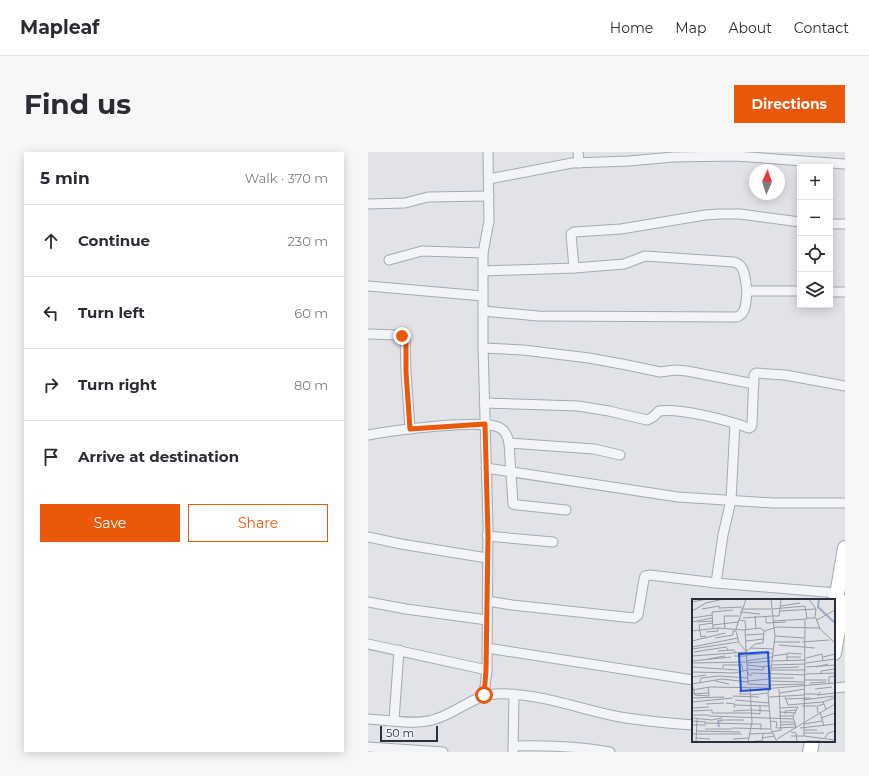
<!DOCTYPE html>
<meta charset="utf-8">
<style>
:root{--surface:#fff;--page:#f7f7f7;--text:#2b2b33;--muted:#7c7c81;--line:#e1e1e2;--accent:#ea580c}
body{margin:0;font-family:Montserrat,sans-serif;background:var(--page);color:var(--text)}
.controls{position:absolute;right:12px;top:12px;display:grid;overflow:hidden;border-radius:0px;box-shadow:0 2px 10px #0003}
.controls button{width:36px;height:36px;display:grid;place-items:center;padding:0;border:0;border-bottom:1px solid var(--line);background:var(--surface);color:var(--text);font:20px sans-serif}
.compass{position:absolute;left:381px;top:12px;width:36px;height:36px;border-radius:50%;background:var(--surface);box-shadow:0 2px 10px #0003;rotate:3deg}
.scale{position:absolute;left:12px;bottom:10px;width:58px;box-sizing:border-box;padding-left:4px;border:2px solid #2a2f3f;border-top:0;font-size:11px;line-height:14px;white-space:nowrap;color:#2a2f3f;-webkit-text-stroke:3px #f0f2f6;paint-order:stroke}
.stop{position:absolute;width:12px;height:12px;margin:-9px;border:3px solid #ea580c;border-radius:50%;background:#fff}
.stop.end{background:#ea580c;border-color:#fff;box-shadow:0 1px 4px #0008}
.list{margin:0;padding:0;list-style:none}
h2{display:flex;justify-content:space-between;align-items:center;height:52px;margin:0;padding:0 16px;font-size:17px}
h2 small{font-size:13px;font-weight:400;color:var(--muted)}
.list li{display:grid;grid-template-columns:26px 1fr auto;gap:12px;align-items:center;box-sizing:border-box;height:72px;padding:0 16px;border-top:1px solid var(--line)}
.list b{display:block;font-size:15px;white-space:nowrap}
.list em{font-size:13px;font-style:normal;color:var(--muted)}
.actions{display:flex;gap:8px;padding:12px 16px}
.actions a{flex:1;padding:9px 0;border:1px solid var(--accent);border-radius:0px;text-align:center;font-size:14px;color:var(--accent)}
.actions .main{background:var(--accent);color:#fff}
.icon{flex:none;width:22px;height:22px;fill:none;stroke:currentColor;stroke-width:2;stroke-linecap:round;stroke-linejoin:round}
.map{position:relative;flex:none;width:477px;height:600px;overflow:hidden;border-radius:0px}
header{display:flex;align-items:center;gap:24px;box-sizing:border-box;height:56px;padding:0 20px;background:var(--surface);border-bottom:1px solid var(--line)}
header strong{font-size:19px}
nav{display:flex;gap:22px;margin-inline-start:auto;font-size:14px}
.intro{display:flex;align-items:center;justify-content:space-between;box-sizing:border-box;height:96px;padding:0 24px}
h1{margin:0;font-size:28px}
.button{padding:10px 18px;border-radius:0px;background:var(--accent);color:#fff;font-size:14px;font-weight:700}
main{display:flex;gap:24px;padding:0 24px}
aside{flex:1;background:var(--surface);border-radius:0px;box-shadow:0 2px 10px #0003}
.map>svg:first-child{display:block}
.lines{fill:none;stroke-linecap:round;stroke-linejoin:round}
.street-casing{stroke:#a6a9b2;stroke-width:11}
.primary-casing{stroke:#a1a6b3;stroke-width:16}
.street{stroke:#f3f4f7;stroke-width:9}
.primary{stroke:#fff;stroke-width:14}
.route{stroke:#ea580c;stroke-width:5}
.inset-river{fill:none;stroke:#9eacc6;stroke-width:2}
.inset-road{fill:none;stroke:#989ba4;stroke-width:1}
.view{fill:#1d4ed8;fill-opacity:0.15;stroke:#1d4ed8;stroke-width:2}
.inset-edge{fill:none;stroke:#2a2f3f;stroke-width:2}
</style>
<header>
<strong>Mapleaf</strong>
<nav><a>Home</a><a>Map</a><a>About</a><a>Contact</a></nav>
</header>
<div class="intro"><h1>Find us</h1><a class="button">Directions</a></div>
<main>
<aside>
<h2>5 min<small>Walk · 370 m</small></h2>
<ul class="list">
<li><svg class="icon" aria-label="ahead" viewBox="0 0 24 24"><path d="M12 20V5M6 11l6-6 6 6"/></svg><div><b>Continue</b></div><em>230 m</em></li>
<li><svg class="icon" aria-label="left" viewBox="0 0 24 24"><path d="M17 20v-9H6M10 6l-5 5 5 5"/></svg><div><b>Turn left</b></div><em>60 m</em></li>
<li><svg class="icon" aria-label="right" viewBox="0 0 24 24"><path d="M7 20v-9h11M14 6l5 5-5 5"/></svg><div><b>Turn right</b></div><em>80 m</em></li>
<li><svg class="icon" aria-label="arrive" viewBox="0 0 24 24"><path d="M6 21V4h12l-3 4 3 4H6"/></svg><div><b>Arrive at destination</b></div></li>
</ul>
<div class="actions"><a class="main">Save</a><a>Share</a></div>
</aside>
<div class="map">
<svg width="477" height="600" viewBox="0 0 477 600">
<rect width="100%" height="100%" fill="#e1e3e8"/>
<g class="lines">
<!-- street casing -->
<g class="street-casing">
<g id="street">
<path d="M 210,0 L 211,11"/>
<path d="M 121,27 L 204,11 L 261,9 L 305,5 L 367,4 L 477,12"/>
<path d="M 0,52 L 37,51 L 60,45 L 121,44"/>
<path d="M 462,72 L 477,72"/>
<path d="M 21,108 L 54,99 L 115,101"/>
<path d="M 206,116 L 256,112 L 277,104 L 366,110 C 378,113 377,128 379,139"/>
<path d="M 115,119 L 206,116 L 203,82 L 206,80 L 253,77 L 337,63 L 352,62 L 372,62 L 432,70"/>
<path d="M 0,134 L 115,144"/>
<path d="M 462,140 L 477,140"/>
<path d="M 115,159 L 170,164 L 369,165 C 379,161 378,148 379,139 L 432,139"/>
<path d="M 0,182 L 31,183 L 37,185 L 38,220 L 42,277"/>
<path d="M 115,196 L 155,198 L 221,206 L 259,213 L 292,220 L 307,218 L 319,219 L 386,232"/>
<path d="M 116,251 L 210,254 L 241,259 L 279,268 L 285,265 L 291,259 C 313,256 359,268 381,276 L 383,275 L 384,272 L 386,223 L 388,221 L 417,223 L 477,234"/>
<path d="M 0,283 C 22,279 116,266 132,276 C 138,279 140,286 141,291 L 145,352 L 150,353 L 198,358"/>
<path d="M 141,291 L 226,297 L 252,303"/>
<path d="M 118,316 L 310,345 L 405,351 L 477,351"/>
<path d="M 119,384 L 185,390"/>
<path d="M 0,385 L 33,392 L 119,406"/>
<path d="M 348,431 L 355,383 L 363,348 L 367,272"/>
<path d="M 119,449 L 144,453 L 266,466 L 270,463 L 276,427 L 277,424 L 282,423 L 348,431 L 469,441"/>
<path d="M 0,450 L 38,457 L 119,468"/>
<path d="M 0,492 L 119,518"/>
<path d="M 119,496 L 325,528"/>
<path d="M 466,536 L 477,535"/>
<path d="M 116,543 L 119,518 L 120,374 L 115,193 L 115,101 L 121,69 L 120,0"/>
<path d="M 0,567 C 18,568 47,573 64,568 C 86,563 105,543 128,542 C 167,540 208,556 247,564 C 272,569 299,571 325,573"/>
<path d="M 26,568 L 31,498"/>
<path d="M 145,594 C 178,593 209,594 242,600"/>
<path d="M 0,595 L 75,600"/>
<path d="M 145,599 L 146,542"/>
</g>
</g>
<!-- primary casing -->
<g class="primary-casing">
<g id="primary">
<path d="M 466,460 L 477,396"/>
<path d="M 466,501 L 475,450"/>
<path d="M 442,600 L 444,589"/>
</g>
</g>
<!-- street -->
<use href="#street" class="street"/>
<!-- primary -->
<use href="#primary" class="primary"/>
</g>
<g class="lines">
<!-- route -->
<path class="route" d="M 34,184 L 37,186 L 38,189 L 38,220 L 42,277 L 117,272 L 120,384 L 118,518 L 116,543"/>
</g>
<!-- overview -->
<g transform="translate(324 447)">
<rect width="143" height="143" fill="#e1e3e8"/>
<path class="inset-river" d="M 127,0 L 126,8 L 143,24M 27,128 L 26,122 L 32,121"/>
<path class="inset-road" d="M 79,0 L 83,37 L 76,95 L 79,130 L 85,143M 87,0 L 100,0M 117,0 L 124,10 L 123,18M 0,3 L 15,0M 89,7 L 108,4M 28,9 L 50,8M 10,10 L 27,7 L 28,10M 49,10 L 79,10M 80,10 L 113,7 L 115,20 L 81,22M 0,12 L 14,4 L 32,0M 88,12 L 124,10M 48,13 L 68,15M 63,17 L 64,30M 74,17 L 74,24 L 94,23M 80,17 L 87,17 L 89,1M 0,19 L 20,16M 51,19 L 80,17M 115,19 L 124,19 L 128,30M 47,21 L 53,22 L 54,31M 113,21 L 112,137 L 143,141M 125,21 L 143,11M 0,23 L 20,19M 5,23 L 20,22M 21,26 L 46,23M 21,29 L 20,13 L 41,11M 33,30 L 32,17 L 47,17M 44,30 L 54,0M 53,31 L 56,84M 0,32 L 26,29 L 51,31 L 68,29 L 73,32 L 85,28 L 127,29 L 143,44M 14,33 L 26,32 L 26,29M 53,36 L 72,35M 14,37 L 9,38 L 7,26 L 21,24M 83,37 L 112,39M 23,39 L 41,36 L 41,32 L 44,32 L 47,44 L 54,52M 0,42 L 33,34M 54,42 L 72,40M 82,43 L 108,43M 110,43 L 137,41M 87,46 L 123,49M 0,48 L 46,39M 58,49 L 81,50M 0,50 L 46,43M 26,52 L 42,51 L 44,54M 2,53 L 34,48 L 36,51M 55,56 L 80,54M 0,57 L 54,53 L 63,45 L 71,44 L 72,32M 42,57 L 55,57M 80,57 L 95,55M 95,58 L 109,58M 131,58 L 143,55M 114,59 L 130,55 L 131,62M 16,60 L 33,57M 95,61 L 95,54 L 110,55M 0,62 L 39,58M 54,62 L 80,58M 80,62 L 114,61M 0,64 L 55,63M 55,64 L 79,62M 114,64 L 143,60M 55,66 L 72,68M 79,66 L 114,65M 0,68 L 46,71M 114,68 L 143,66M 124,68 L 136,65M 31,69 L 31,66 L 50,66 L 51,72M 79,69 L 107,68M 55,70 L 71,71 L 72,67 L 79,68M 79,71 L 114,71M 0,73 L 43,74 L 55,71 L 57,76 L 60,76M 59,74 L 114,76M 114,75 L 143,74M 129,75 L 129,72 L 143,70M 0,78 L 14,76M 78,79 L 102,79M 113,81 L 135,81M 23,82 L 37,85M 56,82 L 77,80M 78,82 L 113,83M 8,83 L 9,79 L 27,77 L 56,79M 118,84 L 134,83M 0,85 L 30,80 L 56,83M 0,85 L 3,96 L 17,97 L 16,88M 56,85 L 77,86M 137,85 L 137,78 L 143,77M 77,86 L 113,85M 48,90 L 48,95 L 58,95M 123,90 L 140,88M 0,91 L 18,88 L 76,89M 58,91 L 143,84M 129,93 L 125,96 L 143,94M 88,94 L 113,90M 0,95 L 17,94M 112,95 L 125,95M 58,96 L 76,94M 41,97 L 67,98M 77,98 L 112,96M 93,98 L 96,106 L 131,103 L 134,110M 0,99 L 32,98M 94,100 L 118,99M 43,101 L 77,104M 111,101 L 142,97M 0,103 L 41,99M 131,103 L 142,99 L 143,101M 34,104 L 43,105 L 42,109M 14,105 L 32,104M 43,106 L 77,107M 110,107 L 124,107M 0,109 L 17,108M 88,109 L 106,108 L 101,117 L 104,129M 20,111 L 20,114 L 60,114M 59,111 L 77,112M 0,112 L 20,111M 41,112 L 59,111M 87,113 L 104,114M 128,113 L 132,127M 60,114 L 68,115 L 68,107M 126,114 L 125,107 L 132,105M 93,115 L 93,112 L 105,111M 0,116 L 17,116M 17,117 L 102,120M 87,117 L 101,117M 0,119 L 20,121 L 30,119M 129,119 L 143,114M 33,121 L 52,121M 0,122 L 14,123M 79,122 L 85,123 L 84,129M 89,123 L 103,123M 12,124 L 60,125M 60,125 L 69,125 L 69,131M 112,125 L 130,122M 0,126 L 14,126M 89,126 L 104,125M 40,129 L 78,130M 85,129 L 104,128M 108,129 L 143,125M 13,130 L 40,130M 112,131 L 125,131M 5,132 L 48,133M 80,133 L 89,131 L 87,90M 99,133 L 104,134 L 105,143M 112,134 L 132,134M 0,135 L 50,135M 58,135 L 80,134M 99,137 L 112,137M 4,139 L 18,140M 70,139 L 82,137M 133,139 L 136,134 L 143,132M 41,140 L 57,139M 85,140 L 143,105M 63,142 L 70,142 L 71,134M 114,142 L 129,142M 4,143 L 5,119M 56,143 L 60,123 L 58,89"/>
<path class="view" d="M 76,53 L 78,90 L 49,92 L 47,55 Z"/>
<rect width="143" height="143" class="inset-edge"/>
</g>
</svg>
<div class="controls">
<button>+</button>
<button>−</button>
<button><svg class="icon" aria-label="locate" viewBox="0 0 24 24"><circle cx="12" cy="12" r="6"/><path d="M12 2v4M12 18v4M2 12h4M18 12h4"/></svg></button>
<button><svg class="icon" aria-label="layers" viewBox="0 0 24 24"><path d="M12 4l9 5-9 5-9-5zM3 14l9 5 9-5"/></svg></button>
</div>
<svg class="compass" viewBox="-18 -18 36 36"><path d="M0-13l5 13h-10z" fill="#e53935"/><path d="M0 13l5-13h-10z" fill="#7c7c81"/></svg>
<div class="scale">50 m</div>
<div class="stop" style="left:116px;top:543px"></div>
<div class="stop end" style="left:34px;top:184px"></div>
</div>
</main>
